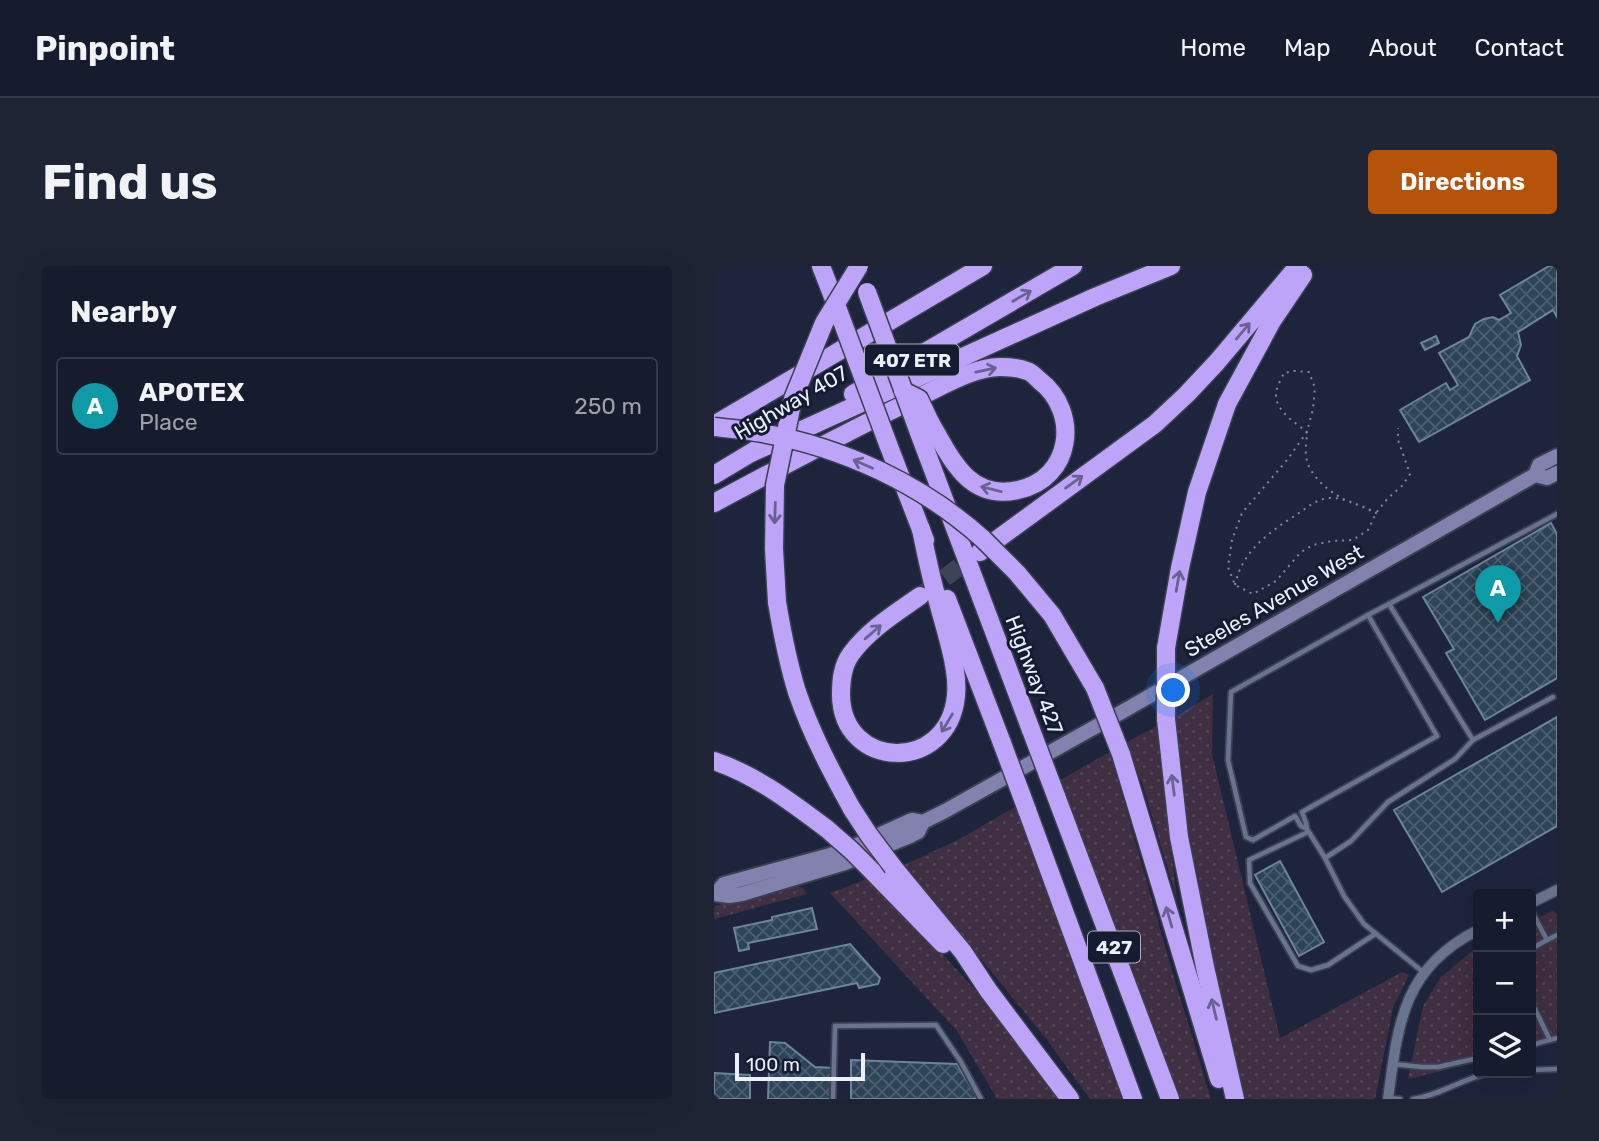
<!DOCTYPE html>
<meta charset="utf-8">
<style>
:root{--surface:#161b2d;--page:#1f2435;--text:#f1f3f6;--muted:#9ea1aa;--line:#353949;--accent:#b45309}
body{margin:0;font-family:Rubik,sans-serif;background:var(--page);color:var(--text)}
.controls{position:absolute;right:21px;bottom:21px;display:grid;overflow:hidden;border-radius:7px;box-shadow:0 7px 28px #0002}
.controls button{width:63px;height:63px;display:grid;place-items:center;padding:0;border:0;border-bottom:2px solid var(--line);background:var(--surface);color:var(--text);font:35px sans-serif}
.scale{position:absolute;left:21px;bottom:18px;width:130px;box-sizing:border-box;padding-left:7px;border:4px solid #edf1fe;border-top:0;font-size:19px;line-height:24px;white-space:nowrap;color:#edf1fe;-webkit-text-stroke:5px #151b31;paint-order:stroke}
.you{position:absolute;left:460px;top:425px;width:24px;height:24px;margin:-18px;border:5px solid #fff;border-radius:50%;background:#1a73e8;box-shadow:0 0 0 10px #1a73e833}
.badge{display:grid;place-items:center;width:46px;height:46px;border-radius:50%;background:var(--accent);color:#fff;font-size:23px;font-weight:700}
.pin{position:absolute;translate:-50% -58px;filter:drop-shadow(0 2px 4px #0008)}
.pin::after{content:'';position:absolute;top:37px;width:24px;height:21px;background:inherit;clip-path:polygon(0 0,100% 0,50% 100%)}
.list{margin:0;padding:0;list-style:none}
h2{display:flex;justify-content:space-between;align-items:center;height:91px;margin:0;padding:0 28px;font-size:30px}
h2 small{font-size:23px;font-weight:400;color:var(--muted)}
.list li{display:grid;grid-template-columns:46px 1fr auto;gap:21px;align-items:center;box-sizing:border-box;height:98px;margin:0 14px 14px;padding:0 14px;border:2px solid var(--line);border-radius:7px}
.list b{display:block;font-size:26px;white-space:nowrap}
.list p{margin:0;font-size:23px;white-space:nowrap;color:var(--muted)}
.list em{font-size:23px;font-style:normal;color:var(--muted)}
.icon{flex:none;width:38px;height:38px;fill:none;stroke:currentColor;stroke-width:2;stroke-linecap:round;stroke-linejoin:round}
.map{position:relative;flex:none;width:843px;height:833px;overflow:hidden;border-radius:7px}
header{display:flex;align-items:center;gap:42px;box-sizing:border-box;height:98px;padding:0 35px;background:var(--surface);border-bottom:2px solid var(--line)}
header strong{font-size:33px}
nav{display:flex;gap:38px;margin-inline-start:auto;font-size:24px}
.intro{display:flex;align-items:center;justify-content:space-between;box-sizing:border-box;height:168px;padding:0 42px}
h1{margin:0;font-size:49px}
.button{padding:18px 32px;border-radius:7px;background:var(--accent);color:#fff;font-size:24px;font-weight:700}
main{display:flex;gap:42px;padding:0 42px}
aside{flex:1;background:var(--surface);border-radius:7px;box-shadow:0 7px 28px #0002}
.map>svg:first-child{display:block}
.green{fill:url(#green-dots)}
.building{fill:url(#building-cross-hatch);stroke:#6c859b;stroke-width:2}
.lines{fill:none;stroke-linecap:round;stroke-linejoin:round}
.motorway-tunnel{stroke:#3d4359;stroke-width:18;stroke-dasharray:18 9;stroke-linecap:butt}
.service-casing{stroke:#3a3f52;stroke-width:8}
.minor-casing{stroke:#3a3f52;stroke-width:13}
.secondary-casing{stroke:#3a3f52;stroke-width:18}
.motorway-casing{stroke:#3a3f52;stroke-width:21}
.path{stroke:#83889a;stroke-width:2;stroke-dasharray:2 5;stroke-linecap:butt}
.service{stroke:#6a738e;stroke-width:4.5}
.minor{stroke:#6a738e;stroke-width:10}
.secondary{stroke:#8382ae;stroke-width:14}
.motorway{stroke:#bda4f8;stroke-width:18}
.motorway-bridge-casing{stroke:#3a3f52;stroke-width:21;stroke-linecap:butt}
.motorway-bridge{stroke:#bda4f8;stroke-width:18}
.oneway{stroke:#696094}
.labels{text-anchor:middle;stroke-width:6;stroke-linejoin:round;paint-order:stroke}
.shield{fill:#151b31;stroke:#acb1c0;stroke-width:2}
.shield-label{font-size:19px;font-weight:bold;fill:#edf1fe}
.street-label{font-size:21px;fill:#edf1fe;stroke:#151b31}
</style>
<header>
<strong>Pinpoint</strong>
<nav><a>Home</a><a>Map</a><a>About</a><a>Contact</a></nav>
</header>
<div class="intro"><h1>Find us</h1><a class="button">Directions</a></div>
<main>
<aside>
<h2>Nearby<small></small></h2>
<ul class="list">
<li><span class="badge" style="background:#0f9aa8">A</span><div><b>APOTEX</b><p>Place</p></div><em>250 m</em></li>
</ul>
</aside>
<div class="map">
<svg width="843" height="833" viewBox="0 0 843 833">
<defs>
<pattern id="green-dots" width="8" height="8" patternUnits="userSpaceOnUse" patternTransform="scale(1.75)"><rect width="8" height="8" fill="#402f42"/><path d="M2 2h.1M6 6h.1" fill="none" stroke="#534355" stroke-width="1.8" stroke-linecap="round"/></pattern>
<pattern id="building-cross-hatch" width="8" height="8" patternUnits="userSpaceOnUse" patternTransform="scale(1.75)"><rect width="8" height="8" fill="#2d4357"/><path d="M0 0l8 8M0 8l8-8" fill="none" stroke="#4c5f70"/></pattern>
</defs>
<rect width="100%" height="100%" fill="#1e243c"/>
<!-- green -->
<g class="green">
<path d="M 499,428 L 498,488 L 566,772 L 688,706 L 695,709 L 679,742 L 661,833 L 528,833 L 471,567 L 459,452 Z"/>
<path d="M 443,460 L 463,634 L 430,523 L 413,476 Z"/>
<path d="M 396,486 L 454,691 L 497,833 L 462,833 L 344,515 Z"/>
<path d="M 304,539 L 414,833 L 376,833 L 333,774 L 190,599 L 244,574 Z"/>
<path d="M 155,612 L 223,682 L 262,725 L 346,833 L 283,833 L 243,765 L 116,627 Z"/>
<path d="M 80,619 L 89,622 L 93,628 L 0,653 L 0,640 Z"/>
<path d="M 840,644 L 843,649 L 843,776 L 817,783 L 817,656 Z"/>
<path d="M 764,680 L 764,796 L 694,813 L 709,740 L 727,711 Z"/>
</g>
<!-- building -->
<g class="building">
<path d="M 835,0 L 843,0 L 843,51 L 839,44 L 804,66 L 807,79 L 803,90 L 816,114 L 705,176 L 686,144 L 732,117 L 736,124 L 744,119 L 725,87 L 755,71 L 761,58 L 770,53 L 779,51 L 785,54 L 797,47 L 786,29 Z"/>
<path d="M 722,70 L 725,77 L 711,84 L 707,77 Z"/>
<path d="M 837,257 L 843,268 L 843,412 L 771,454 L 732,387 L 740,383 L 709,331 Z"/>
<path d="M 843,451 L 843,560 L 728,626 L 680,544 Z"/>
<path d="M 566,595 L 610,676 L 585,690 L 541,609 Z"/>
<path d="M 98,642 L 103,663 L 34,677 L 35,683 L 25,685 L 20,662 L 58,654 L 58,651 Z"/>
<path d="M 136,678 L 166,712 L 164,718 L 145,722 L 143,717 L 0,747 L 0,707 Z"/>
<path d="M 56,776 L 71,777 L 101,801 L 120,802 L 119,833 L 54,833 Z"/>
<path d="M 137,794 L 243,798 L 264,833 L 137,833 Z"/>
<path d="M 0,807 L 36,809 L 36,833 L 0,833 Z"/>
</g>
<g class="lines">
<!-- motorway-tunnel -->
<path class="motorway-tunnel" d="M 209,328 L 265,286"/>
<!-- service casing -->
<g class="service-casing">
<g id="service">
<path d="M 654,349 L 675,338"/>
<path d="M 839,431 L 759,474 L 675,338 L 843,248"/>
<path d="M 593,563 L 587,560 L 581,550 L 539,574 L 532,571 L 514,494 L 517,426 L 654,349 L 723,470 L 588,546 L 592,557 L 593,563 L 611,592"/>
<path d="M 594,566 L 535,594 L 536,617 L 584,700 L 597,704 L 614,699 L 661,668"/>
<path d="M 817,644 L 833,674 L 843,669"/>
<path d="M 817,683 L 833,674"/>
<path d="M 709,706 L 650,658 L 630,630 L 611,592 L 637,575 L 674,536 L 741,493 L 759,474"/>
<path d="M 817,735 L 836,774"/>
<path d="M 817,779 L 843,772"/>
<path d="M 679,798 L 708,801 L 724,801 L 764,792"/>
<path d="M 817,804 L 843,803"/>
<path d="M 675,832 L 686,833"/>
<path d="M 119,833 L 121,760 L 222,759 L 247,796 L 267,833"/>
<path d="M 699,833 C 724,830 749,813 774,807"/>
</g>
</g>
<!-- minor casing -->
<g class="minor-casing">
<g id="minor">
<path d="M 817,637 L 843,624"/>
<path d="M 674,833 C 684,757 689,702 764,664"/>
</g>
</g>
<!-- secondary casing -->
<g class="secondary-casing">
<g id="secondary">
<path d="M 821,209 L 833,212 L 843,207"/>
<path d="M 2,627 L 10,618 L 116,589 L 145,578 L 198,554 L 209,556 L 231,545 L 406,447 L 821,209 L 825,199 L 843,190"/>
<path d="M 0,628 L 15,630 L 28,628 L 131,597 L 196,570 L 204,566 L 209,556"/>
</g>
</g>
<!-- motorway casing -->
<g class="motorway-casing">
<g id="motorway">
<path d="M 107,0 L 124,44"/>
<path d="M 139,128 L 359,0"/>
<path d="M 0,159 L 269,0"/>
<path d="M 204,164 L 317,464"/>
<path d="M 174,178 L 211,274"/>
<path d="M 37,187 L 381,31 L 457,0"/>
<path d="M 0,209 L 45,182"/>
<path d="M 0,237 C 67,201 134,165 203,132 C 227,121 259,101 286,101 C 294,101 306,102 313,105 C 317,106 322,111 325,114 C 367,146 358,213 304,224 C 254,235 237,192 216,156"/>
<path d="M 266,286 L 441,158 L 473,128 L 503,96 L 584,0"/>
<path d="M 303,307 L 338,349 L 381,422"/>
<path d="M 206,330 C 182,347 154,364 137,388 C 128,400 127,415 127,429 C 128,504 234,508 242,430 C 245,403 231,363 224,336 C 217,312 212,288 207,263"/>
<path d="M 233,333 L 288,477"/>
<path d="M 63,336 C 68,366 74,397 83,426 C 97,467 117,505 138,543"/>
<path d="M 452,382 L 466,302 L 483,226 L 513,138 L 558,55 L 589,9"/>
<path d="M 452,453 L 465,571 L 491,701 L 521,833"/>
<path d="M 407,488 L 505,813"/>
<path d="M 0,495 C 42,509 78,537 113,563"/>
<path d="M 342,530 L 456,833"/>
<path d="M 313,544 L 419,833"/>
<path d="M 179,601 L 249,686 L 274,724 L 356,833"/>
<path d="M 158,605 L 229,678"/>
</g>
</g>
<!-- path -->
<path class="path" d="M 521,319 C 528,284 557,265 585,247 C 594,241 603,233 615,232 C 631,231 648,241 662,247 C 653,241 646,240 636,236 C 618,229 593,209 592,189 C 591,182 593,173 593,166 C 582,157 561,145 562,128 C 562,122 567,113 570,107 L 580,105 L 595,106 L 601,122 L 599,143 L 593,166 L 573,194 L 528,247 L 518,274 L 514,301 L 521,319 L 539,328 L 562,315 L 587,286 L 599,279 L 618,275 L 639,274 L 654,264 L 662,247 L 674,232 L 688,220 L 696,208 L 684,174 L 684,162"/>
<!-- service -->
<use href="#service" class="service"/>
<!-- minor -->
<use href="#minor" class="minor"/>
<!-- secondary -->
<use href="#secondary" class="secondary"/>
<!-- motorway -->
<use href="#motorway" class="motorway"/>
<!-- motorway-bridge casing -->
<g class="motorway-bridge-casing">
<g id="motorway-bridge">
<path d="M 153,26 L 204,164"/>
<path d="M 124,44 L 174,178"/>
<path d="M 189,125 L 205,133 L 216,156"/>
<path d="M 0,161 C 16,163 32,164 48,167 C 128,181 208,218 269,273 C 280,284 292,296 303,307"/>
<path d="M 63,336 L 60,283 L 61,219 L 79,133 L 110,57 L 145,0"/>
<path d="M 381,422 L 407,488"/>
<path d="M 452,453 L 452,382"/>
<path d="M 317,464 L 342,530"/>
<path d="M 288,477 L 313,544"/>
<path d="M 138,543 L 155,569 L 179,601"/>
<path d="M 113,563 L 137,584 L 158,605"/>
</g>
</g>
<!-- motorway-bridge -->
<use href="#motorway-bridge" class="motorway-bridge"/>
</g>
<!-- one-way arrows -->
<defs><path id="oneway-shaft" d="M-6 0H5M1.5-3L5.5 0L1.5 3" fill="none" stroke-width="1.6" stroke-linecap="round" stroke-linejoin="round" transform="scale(1.75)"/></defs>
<g class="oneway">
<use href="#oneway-shaft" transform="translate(308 30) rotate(-30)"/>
<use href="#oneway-shaft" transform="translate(529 65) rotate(-50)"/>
<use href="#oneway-shaft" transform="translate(272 104) rotate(-12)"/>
<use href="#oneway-shaft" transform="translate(149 198) rotate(-156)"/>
<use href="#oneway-shaft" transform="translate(360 216) rotate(-36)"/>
<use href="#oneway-shaft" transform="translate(277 223) rotate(-166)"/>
<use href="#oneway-shaft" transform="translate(61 247) rotate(92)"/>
<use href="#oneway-shaft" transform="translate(464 315) rotate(-80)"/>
<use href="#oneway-shaft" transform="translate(159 366) rotate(-41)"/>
<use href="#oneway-shaft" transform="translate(233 457) rotate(121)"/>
<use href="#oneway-shaft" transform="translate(459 519) rotate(-97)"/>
<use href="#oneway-shaft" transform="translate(455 651) rotate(-106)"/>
<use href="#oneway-shaft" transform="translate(500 743) rotate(-103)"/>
</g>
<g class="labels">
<!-- shield labels -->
<g class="shield">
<rect x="151" y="78.5" width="94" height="31" rx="5"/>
<rect x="374" y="665.5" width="52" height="31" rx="5"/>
</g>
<g class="shield-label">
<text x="198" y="101">407 ETR</text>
<text x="400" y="688">427</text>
</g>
<!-- street labels -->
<g class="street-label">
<text transform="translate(77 137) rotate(-30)" y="7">Highway 407</text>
<text transform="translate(560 335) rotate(-30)" y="7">Steeles Avenue West</text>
<text transform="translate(320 409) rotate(69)" y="7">Highway 427</text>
</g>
</g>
</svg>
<div class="controls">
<button>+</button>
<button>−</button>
<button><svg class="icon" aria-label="layers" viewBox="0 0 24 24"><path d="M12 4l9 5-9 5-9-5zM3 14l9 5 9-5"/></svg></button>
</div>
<div class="scale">100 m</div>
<div class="you"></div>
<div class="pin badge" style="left:784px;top:357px;background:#0f9aa8">A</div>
</div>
</main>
